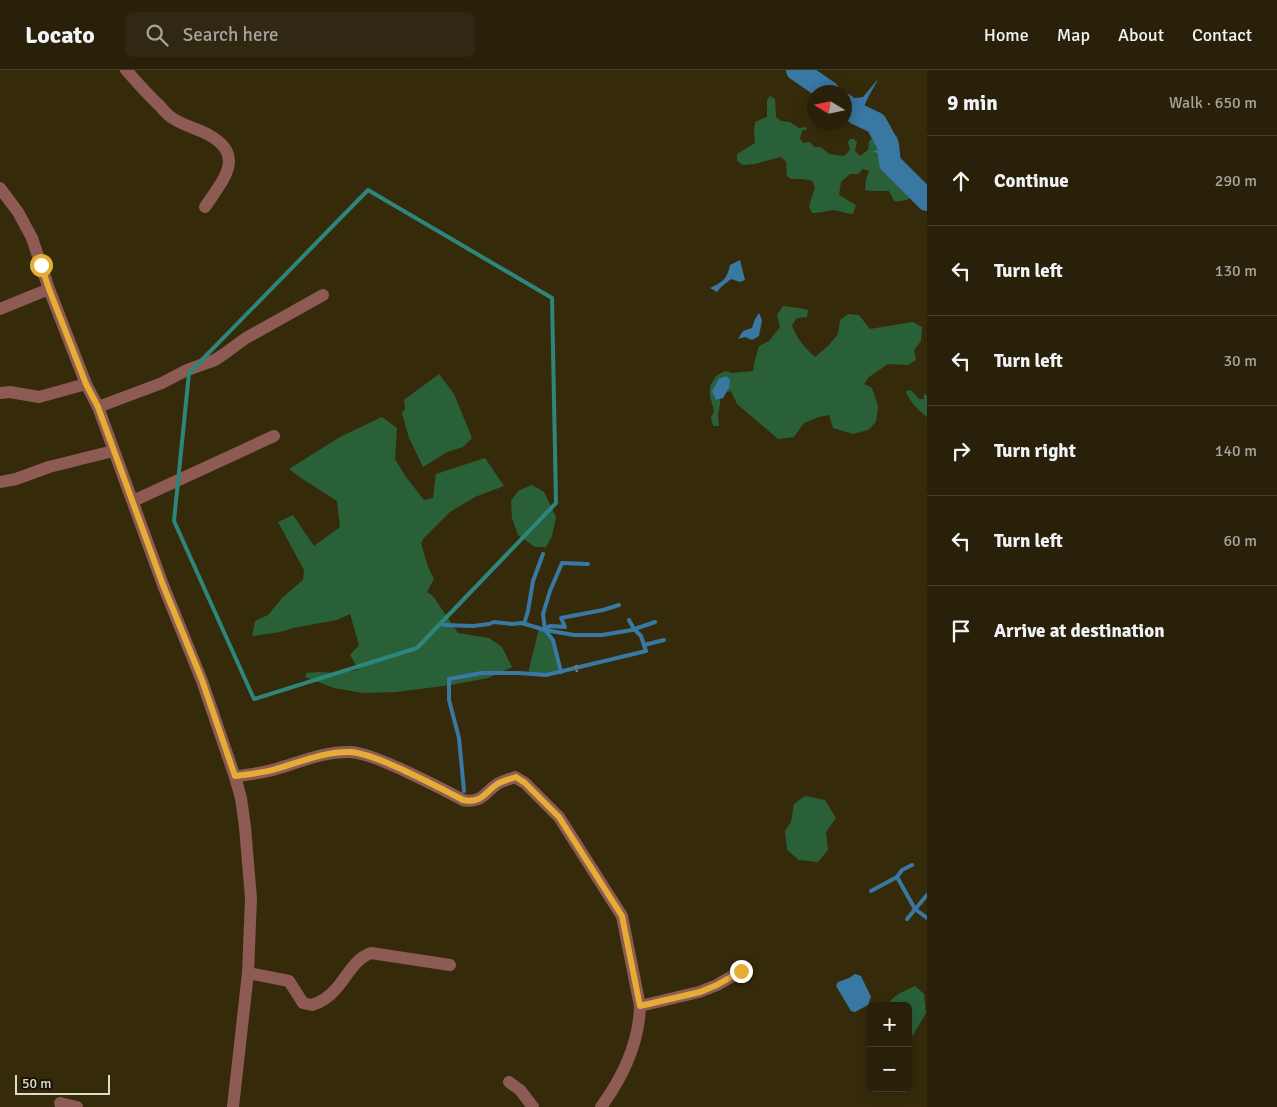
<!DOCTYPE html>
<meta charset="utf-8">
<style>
:root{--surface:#282008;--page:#302812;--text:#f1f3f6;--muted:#a5a39c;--line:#443e29}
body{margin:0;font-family:Signika,sans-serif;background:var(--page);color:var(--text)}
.controls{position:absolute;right:15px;bottom:15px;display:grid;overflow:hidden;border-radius:8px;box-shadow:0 2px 12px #0003}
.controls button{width:45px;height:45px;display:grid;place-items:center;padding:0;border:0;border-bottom:1px solid var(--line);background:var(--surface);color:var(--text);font:25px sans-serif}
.compass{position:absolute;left:807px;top:15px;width:45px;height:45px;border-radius:50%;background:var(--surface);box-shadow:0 2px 12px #0003;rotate:280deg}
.scale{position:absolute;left:15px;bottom:12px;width:95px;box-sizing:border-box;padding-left:5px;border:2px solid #e0dac9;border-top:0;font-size:14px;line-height:18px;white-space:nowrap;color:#e0dac9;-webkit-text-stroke:4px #181407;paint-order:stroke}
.stop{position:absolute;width:15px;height:15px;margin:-11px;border:4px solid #e6ad36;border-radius:50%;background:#fff}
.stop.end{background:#e6ad36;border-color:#fff;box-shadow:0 1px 5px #0008}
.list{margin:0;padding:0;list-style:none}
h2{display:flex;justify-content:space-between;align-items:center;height:65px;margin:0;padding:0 20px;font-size:21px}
h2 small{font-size:16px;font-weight:400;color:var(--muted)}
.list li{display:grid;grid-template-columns:32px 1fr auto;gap:15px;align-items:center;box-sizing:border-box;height:90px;padding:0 20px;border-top:1px solid var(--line)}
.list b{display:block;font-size:19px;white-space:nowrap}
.list em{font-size:16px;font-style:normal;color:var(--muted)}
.icon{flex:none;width:28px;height:28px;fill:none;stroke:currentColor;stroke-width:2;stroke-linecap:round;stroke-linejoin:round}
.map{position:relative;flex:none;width:927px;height:1037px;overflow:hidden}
header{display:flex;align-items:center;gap:30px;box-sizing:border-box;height:70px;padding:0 25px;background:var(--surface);border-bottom:1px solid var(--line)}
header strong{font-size:24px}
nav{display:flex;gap:28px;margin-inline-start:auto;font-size:18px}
.search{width:350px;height:45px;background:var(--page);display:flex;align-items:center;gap:12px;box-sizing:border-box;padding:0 18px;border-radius:8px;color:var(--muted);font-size:19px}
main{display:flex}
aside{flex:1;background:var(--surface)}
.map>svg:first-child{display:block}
.green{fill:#2a6038}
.water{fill:#3878a3}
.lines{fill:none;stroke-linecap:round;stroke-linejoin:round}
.stream{stroke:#3878a3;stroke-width:4}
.river{stroke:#3878a3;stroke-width:22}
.path{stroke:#847c63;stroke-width:2.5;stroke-dasharray:2.5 2.5;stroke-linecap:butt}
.minor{stroke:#8d5a54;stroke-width:12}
.route{stroke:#e6ad36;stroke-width:6}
.marked{fill:none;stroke:#2e857c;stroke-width:4;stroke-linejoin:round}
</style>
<header>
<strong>Locato</strong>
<div class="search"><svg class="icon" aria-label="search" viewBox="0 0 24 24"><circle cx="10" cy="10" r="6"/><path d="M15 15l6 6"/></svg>Search here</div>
<nav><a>Home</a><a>Map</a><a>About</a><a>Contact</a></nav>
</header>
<main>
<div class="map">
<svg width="927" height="1037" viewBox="0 0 927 1037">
<rect width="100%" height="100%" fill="#352b0b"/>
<!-- green -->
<g class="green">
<path d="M 770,26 L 775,29 L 776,47 L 781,51 L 790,52 L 799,58 L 806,57 L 807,59 L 802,61 L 800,69 L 803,73 L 810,72 L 814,77 L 821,77 L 829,84 L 844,86 L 850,80 L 848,72 L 850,69 L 854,69 L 857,72 L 855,81 L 860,86 L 868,80 L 869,71 L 876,65 L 882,80 L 880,84 L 884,89 L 890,85 L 890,94 L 919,122 C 910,129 905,132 894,131 L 889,121 L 872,121 L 865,120 L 866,110 L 869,101 L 863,99 L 858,104 L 850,104 L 841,112 L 839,125 L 856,135 L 853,144 C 846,144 838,140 833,140 C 825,141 821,143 812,143 L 809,136 L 815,117 L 812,111 L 803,109 L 791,109 L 787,106 L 786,92 L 781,87 L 755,94 L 743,95 L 737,91 L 737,84 L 755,73 L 754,64 L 755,52 L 767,47 L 767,30 Z"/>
<path d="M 783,236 L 799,238 L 808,240 L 807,247 L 797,248 L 792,255 C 797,269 804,277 815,287 L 828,276 L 838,264 L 840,250 L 848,244 L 859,245 L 870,259 L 913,252 L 922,257 L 921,271 L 914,280 L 916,290 L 908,295 L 888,294 L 869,307 L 864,314 L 872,318 L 878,336 L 876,352 L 868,360 L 853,364 L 833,358 L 829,345 L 819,347 L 804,353 L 794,367 L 778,369 L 737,334 L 731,321 L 727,322 L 729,318 L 716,330 L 720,329 L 720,334 L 718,345 L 719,356 L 713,356 L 711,348 L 714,341 L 710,326 L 710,316 L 716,306 L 725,301 L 732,303 L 753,301 L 755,290 L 759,276 L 769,271 L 780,257 L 777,245 Z"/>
<path d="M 439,304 L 454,324 L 472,368 L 463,377 L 447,382 L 423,397 L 409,368 L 402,343 L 405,339 L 404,330 Z"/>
<path d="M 908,320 L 912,321 L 919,329 L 924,329 L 924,323 L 927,326 L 927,347 C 919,341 910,332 906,322 Z"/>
<path d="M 382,347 L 397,358 L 395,389 L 406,407 L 424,430 L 433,428 L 436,404 L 485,388 L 504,416 L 475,427 L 450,442 L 424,468 L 421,473 L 428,497 L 434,509 L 427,522 L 433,526 L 458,563 L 489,568 L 502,577 L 512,597 L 488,608 L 451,615 L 396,622 L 363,623 L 334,618 L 305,607 L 306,603 L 319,602 L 339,603 L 359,600 L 350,585 L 359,575 L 350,544 L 337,550 L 293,558 L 280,562 L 252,566 L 255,551 L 268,545 L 283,527 L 303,510 L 304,500 L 278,452 L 293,445 L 314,476 L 340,457 L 337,431 L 301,408 L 289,399 L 340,367 Z"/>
<path d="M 532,415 L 544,422 L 556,447 L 552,466 L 546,477 L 535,477 L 518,465 L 512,448 L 511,431 L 518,421 Z"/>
<path d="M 539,558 C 556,563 557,587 561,602 L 546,605 L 528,604 Z"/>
<path d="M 805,726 L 825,730 L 836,748 L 826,762 L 828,780 L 818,792 L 799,790 L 787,780 L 785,761 L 791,752 L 794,734 Z"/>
<path d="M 915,916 L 924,924 L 926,943 L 913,965 L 908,967 L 908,936 L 887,936 C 892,925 905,921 915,916 Z"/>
</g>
<!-- water -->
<g class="water">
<path d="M 878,9 C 874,18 866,29 864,38 L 898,68 L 893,71 L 890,85 L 884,89 L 880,84 L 872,81 L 882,80 L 879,71 L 872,57 L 864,52 L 854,51 L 845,47 L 845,28 L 848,29 L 863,27 Z"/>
<path d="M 740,190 L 745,210 L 740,212 L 731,209 L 721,217 L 717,222 L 710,218 C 723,212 727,209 730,195 Z"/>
<path d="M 759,243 L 762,250 L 759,266 L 752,270 L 745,267 L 738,269 L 743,261 L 752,258 L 755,249 Z"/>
<path d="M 726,306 L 730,310 L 729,318 L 723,328 L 716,330 L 712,321 L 719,309 Z"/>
<path d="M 855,904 L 861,906 L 871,927 L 868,935 L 855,942 L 851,941 L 836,916 L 838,912 L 849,908 Z"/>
</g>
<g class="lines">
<!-- stream -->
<g class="stream">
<path d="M 524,554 L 528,541 L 533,511 L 543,484"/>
<path d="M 444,555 L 473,556 L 489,554 L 494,552 L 512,554 L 522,553 L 545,560 L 574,565 L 602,565 L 632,560 L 655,552"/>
<path d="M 545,558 L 551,556 L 565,557 L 561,548 L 603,540 L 619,535"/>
<path d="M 644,575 L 664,570"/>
<path d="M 561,602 L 553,570 L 545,560 L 543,544 L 550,521 L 562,493 L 588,494"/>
<path d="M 464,721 L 459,668 L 449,630 L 449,609 L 482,603 L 519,603 L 546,605 L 646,581 L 641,566 L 634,559 L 629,550"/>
<path d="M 912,795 L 902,800 L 897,807 L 915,839 L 927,848"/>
<path d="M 871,821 L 897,807"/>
<path d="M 907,849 L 927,825"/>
</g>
<!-- river -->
<g class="river">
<path d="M 797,0 L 829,22"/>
<path d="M 844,34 L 857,44 L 876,53 L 888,75 L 890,93 L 927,130"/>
</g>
<!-- path -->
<path class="path" d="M 576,595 L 577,602"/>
<!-- minor -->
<g class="minor">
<path d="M 126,0 C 137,12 148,25 160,36 C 164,41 168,46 174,49 C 185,56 198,59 209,65 C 247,86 222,111 205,137"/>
<path d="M 0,118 L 18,142 L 32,168 L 49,219 L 86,314 L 98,337 L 163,515 L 202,611 L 235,707 L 241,728 L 245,757 L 251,828 L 248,903 L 233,1037"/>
<path d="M 0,239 L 49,219"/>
<path d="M 0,323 L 10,322 L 39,327 L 86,314"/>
<path d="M 98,337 L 162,313 L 187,300 L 215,290 L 224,284 L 246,268 L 323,225"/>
<path d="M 0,412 L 16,409 L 49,397 L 113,381"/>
<path d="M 133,431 L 274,366"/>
<path d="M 235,707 C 249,704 263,703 276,699 C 300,692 325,681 351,682 C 368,684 385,692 401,699 C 422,709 443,719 463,730 C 483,734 485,721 499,713 C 505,710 510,709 515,707 L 525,713 L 559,747 L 622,846 L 640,936 C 639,973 623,1007 601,1037"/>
<path d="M 248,903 L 289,911 L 303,933 L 312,935 C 321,932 329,927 335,920 C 347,907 354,889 371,883 L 450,895"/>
<path d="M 640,936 L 699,922 L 717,915 L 741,901"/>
<path d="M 509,1012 L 520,1020 L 533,1037"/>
<path d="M 60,1033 L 77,1037"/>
</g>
</g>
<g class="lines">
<!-- route -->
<path class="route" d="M 41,195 L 49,219 L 86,314 L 98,337 L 163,515 L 202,610 L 235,706 C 249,704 263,703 276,699 C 300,692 326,681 351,682 C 368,684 385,692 401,699 C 422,709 443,719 463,730 C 483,734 485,721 499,713 C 505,710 510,709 516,707 L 525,713 L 559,747 L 622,846 L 640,936 L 700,922 L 717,915 L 741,901"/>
</g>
<!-- marked area -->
<path class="marked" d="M 368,120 L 552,228 L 556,433 L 417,578 L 254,629 L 174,451 L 189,303 Z"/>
</svg>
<div class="controls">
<button>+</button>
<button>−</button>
</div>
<svg class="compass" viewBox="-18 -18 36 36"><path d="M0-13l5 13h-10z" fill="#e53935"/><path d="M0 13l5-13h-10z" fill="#a5a39c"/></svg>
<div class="scale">50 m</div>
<div class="stop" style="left:41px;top:195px"></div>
<div class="stop end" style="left:741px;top:901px"></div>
</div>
<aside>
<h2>9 min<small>Walk · 650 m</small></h2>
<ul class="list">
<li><svg class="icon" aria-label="ahead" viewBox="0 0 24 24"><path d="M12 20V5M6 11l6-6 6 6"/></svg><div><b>Continue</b></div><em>290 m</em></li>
<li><svg class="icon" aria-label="left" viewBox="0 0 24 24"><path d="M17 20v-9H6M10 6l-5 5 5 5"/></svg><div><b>Turn left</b></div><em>130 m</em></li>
<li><svg class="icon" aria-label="left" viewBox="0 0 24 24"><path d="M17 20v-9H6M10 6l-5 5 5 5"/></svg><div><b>Turn left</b></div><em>30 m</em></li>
<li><svg class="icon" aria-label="right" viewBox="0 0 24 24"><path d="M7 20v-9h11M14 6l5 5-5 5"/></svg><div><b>Turn right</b></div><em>140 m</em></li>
<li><svg class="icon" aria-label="left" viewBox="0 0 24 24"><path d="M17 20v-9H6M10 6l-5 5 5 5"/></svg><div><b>Turn left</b></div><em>60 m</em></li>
<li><svg class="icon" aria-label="arrive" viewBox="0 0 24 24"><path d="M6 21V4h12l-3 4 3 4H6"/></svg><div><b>Arrive at destination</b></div></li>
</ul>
</aside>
</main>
